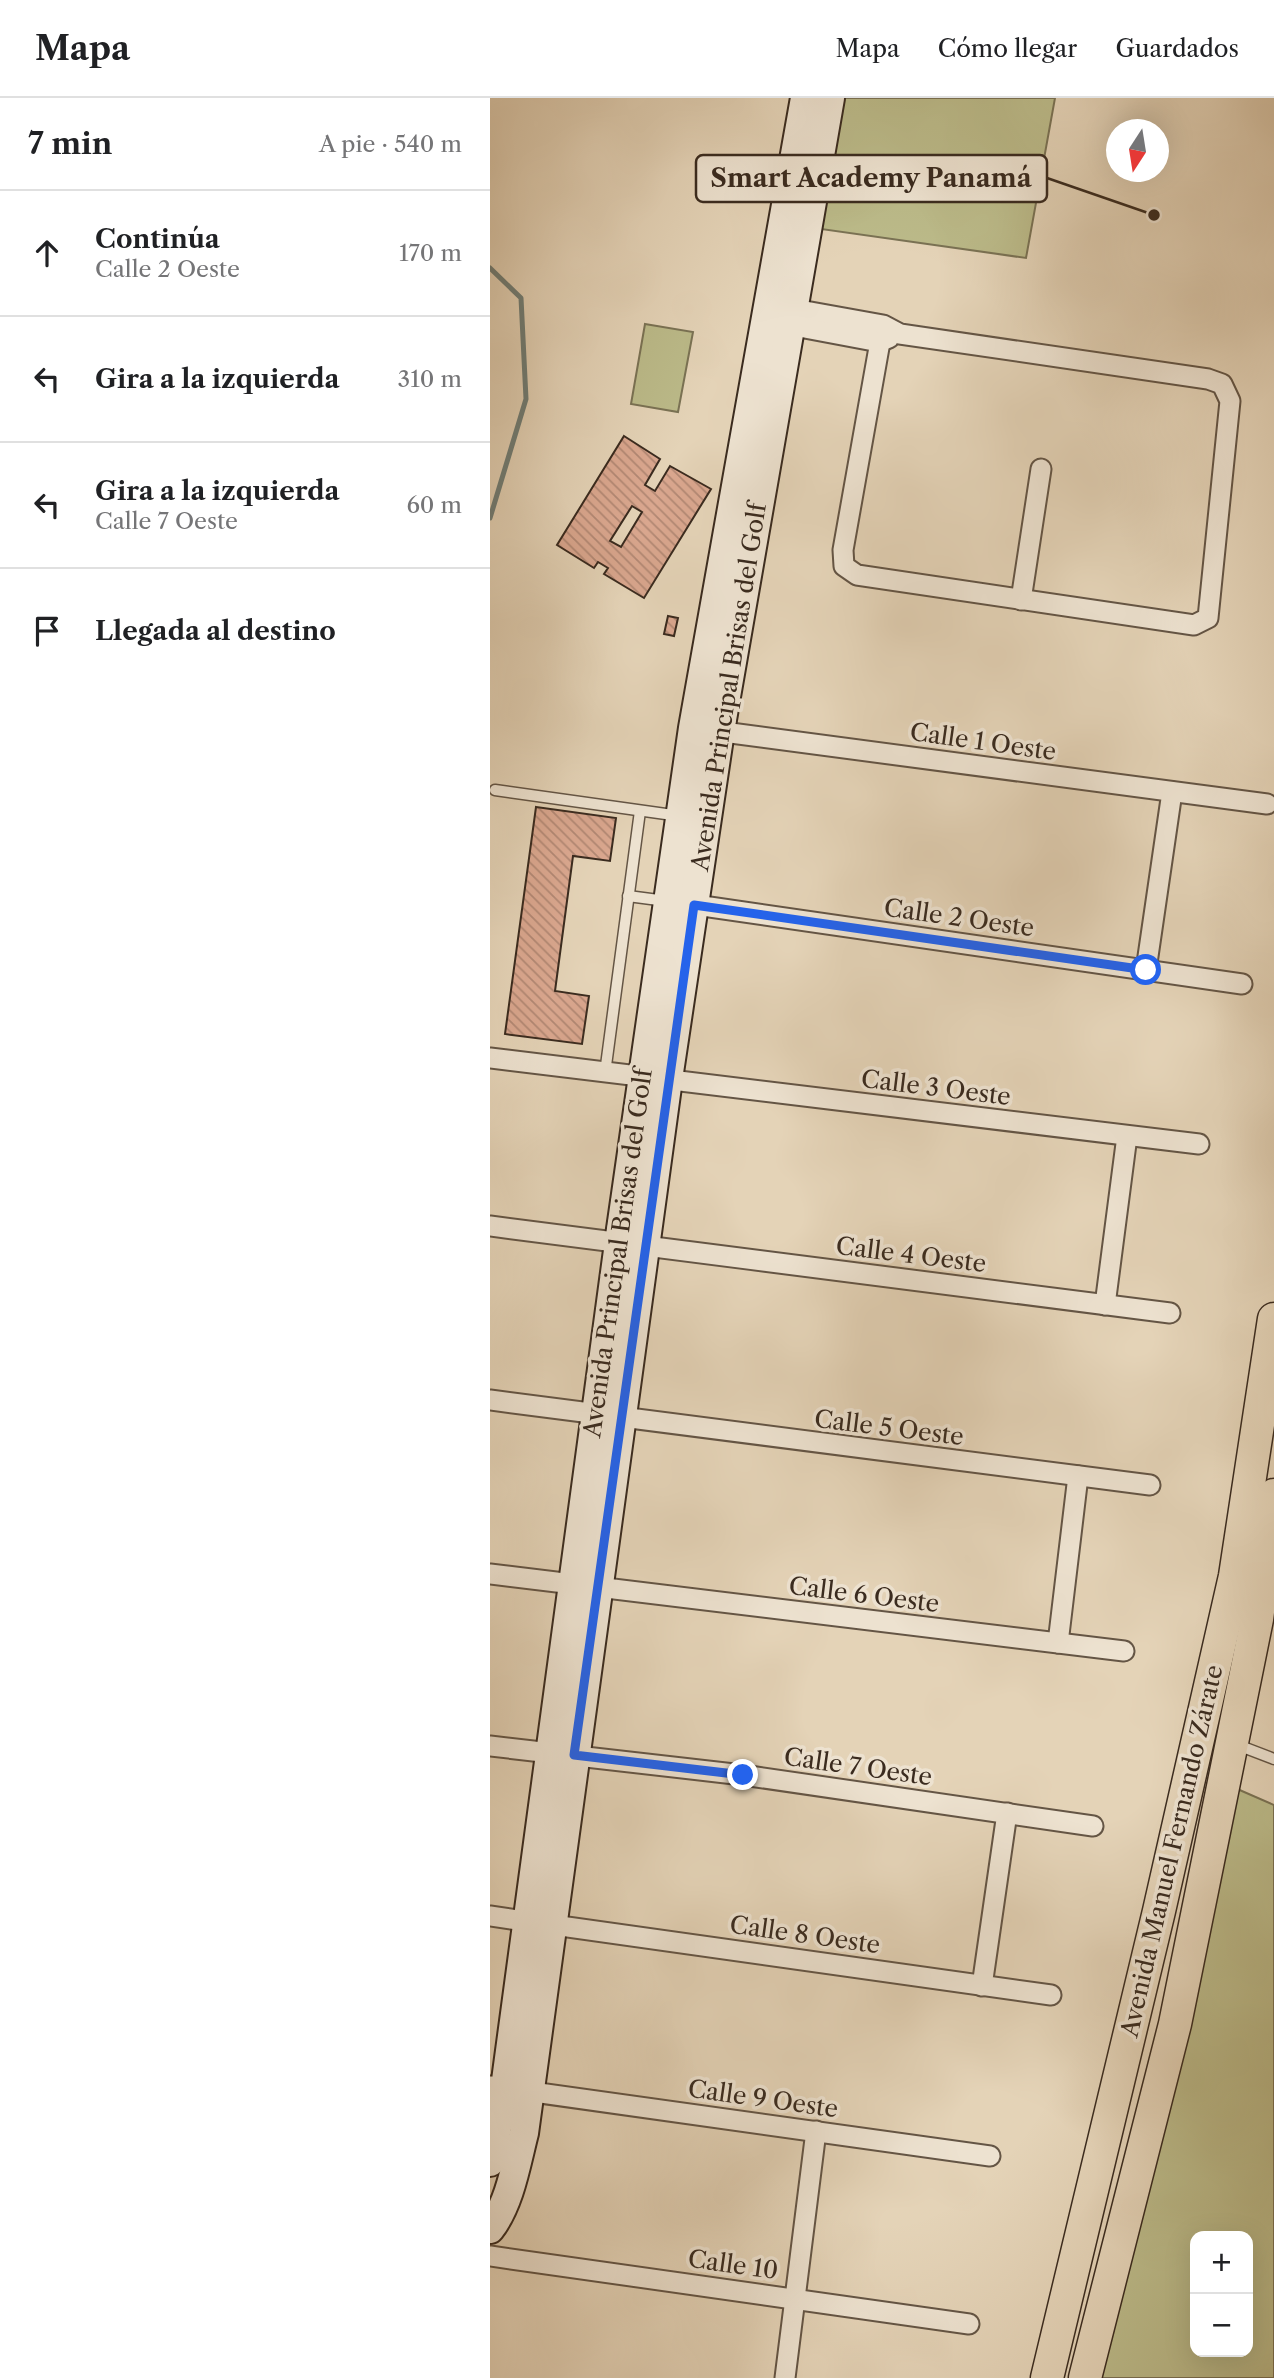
<!DOCTYPE html>
<html lang="es">
<meta charset="utf-8">
<style>
:root{--surface:#fff;--page:#f2f2f2;--text:#202124;--muted:#757577;--line:#e0e0e0}
body{margin:0;font-family:"Libre Caslon Text",serif;background:var(--page);color:var(--text)}
.controls{position:absolute;right:21px;bottom:21px;display:grid;overflow:hidden;border-radius:14px;box-shadow:0 7px 28px #0002}
.controls button{width:63px;height:63px;display:grid;place-items:center;padding:0;border:0;border-bottom:2px solid var(--line);background:var(--surface);color:var(--text);font:35px sans-serif}
.compass{position:absolute;left:616px;top:21px;width:63px;height:63px;border-radius:50%;background:var(--surface);box-shadow:0 7px 28px #0002;rotate:192deg}
.stop{position:absolute;width:21px;height:21px;margin:-16px;border:5px solid #2563eb;border-radius:50%;background:#fff}
.stop.end{background:#2563eb;border-color:#fff;box-shadow:0 2px 7px #0008}
.list{margin:0;padding:0;list-style:none}
h2{display:flex;justify-content:space-between;align-items:center;height:91px;margin:0;padding:0 28px;font-size:30px}
h2 small{font-size:23px;font-weight:400;color:var(--muted)}
.list li{display:grid;grid-template-columns:46px 1fr auto;gap:21px;align-items:center;box-sizing:border-box;height:126px;padding:0 28px;border-top:2px solid var(--line)}
.list b{display:block;font-size:26px;white-space:nowrap}
.list p{margin:0;font-size:23px;white-space:nowrap;color:var(--muted)}
.list em{font-size:23px;font-style:normal;color:var(--muted)}
.icon{flex:none;width:38px;height:38px;fill:none;stroke:currentColor;stroke-width:2;stroke-linecap:round;stroke-linejoin:round}
.map{position:relative;flex:none;width:784px;height:2280px;overflow:hidden}
header{display:flex;align-items:center;gap:42px;box-sizing:border-box;height:98px;padding:0 35px;background:var(--surface);border-bottom:2px solid var(--line)}
header strong{font-size:33px}
nav{display:flex;gap:38px;margin-inline-start:auto;font-size:24px}
main{display:flex}
aside{flex:1;background:var(--surface)}
.map>svg:first-child{display:block}
.green{fill:#bbba89;stroke:#7a7254;stroke-width:2;fill-rule:evenodd}
.lines{fill:none;stroke-linecap:round;stroke-linejoin:round}
.stream{stroke:#717f78;stroke-width:5}
.building{fill:url(#building-back-hatch);stroke:#3a2b1f;stroke-width:2;fill-rule:evenodd}
.lane-casing{stroke:#645545;stroke-width:13}
.street-casing{stroke:#645545;stroke-width:23}
.secondary-casing{stroke:#3a2b1f;stroke-width:32}
.primary-casing{stroke:#3a2b1f;stroke-width:35}
.lane{stroke:#ede2d0;stroke-width:10}
.street{stroke:#ede2d0;stroke-width:19}
.secondary{stroke:#ede2d0;stroke-width:28}
.primary{stroke:#e4d3b7;stroke-width:32}
.route{stroke:#2563eb;stroke-width:9}
.labels{text-anchor:middle;stroke-width:7;stroke-linejoin:round;paint-order:stroke}
.street-label{font-size:24px;fill:#3a2b1f;stroke:#ede2d0}
.leader{fill:none;stroke:#3a2b1f;stroke-width:2.5}
.callout-dot{fill:#3a2b1f;stroke:#ede2d0;stroke-width:2.5}
.callout{fill:#ede2d0;stroke:#3a2b1f;stroke-width:2.5}
.callout-label{font-size:26px;text-anchor:middle;font-weight:bold;fill:#3a2b1f}
</style>
<header>
<strong>Mapa</strong>
<nav><a>Mapa</a><a>Cómo llegar</a><a>Guardados</a></nav>
</header>
<main>
<aside>
<h2>7 min<small>A pie · 540 m</small></h2>
<ul class="list">
<li><svg class="icon" aria-label="ahead" viewBox="0 0 24 24"><path d="M12 20V5M6 11l6-6 6 6"/></svg><div><b>Continúa</b><p>Calle 2 Oeste</p></div><em>170 m</em></li>
<li><svg class="icon" aria-label="left" viewBox="0 0 24 24"><path d="M17 20v-9H6M10 6l-5 5 5 5"/></svg><div><b>Gira a la izquierda</b></div><em>310 m</em></li>
<li><svg class="icon" aria-label="left" viewBox="0 0 24 24"><path d="M17 20v-9H6M10 6l-5 5 5 5"/></svg><div><b>Gira a la izquierda</b><p>Calle 7 Oeste</p></div><em>60 m</em></li>
<li><svg class="icon" aria-label="arrive" viewBox="0 0 24 24"><path d="M6 21V4h12l-3 4 3 4H6"/></svg><div><b>Llegada al destino</b></div></li>
</ul>
</aside>
<div class="map">
<svg width="784" height="2280" viewBox="0 0 784 2280">
<defs>
<pattern id="building-back-hatch" width="6" height="6" patternUnits="userSpaceOnUse" patternTransform="scale(1.75)"><rect width="6" height="6" fill="#daa78f"/><path d="M-1 5l2 2M0 0l6 6M5-1l2 2" fill="none" stroke="#b28874"/></pattern>
</defs>
<rect width="100%" height="100%" fill="#e4d3b7"/>
<filter id="stains"><feTurbulence type="fractalNoise" baseFrequency=".00286" numOctaves="4"/><feColorMatrix values="0 0 0 0 .2 0 0 0 0 .09 0 0 0 0 .02 0 0 0 .5 -.17"/></filter>
<radialGradient id="worn" r=".72"><stop offset=".6" stop-color="#630" stop-opacity="0"/><stop offset="1" stop-color="#630" stop-opacity=".3"/></radialGradient>
<!-- green -->
<g class="green">
<path d="M 354,0 L 565,0 L 536,160 L 331,131 Z"/>
<path d="M 155,226 L 203,234 L 188,314 L 141,306 Z"/>
<path d="M 745,1690 L 784,1707 L 784,2280 L 595,2280 ZM 705,2138 L 758,2138 L 758,2254 L 705,2254 Z"/>
</g>
<g class="lines">
<!-- stream -->
<path class="stream" d="M 0,170 L 31,200 L 36,301 L 0,420"/>
</g>
<!-- building -->
<g class="building">
<path d="M 134,338 L 170,361 L 155,387 L 165,393 L 180,368 L 221,391 L 154,500 L 114,476 L 118,470 L 108,464 L 104,470 L 67,447 ZM 142,408 L 152,414 L 131,449 L 120,443 Z"/>
<path d="M 178,518 L 188,520 L 184,538 L 174,536 Z"/>
<path d="M 46,709 L 126,720 L 120,763 L 83,758 L 65,893 L 99,898 L 92,946 L 15,936 Z"/>
</g>
<g class="lines">
<!-- lane casing -->
<g class="lane-casing">
<g id="lane">
<path d="M 5,692 L 190,718"/>
<path d="M 138,798 L 176,803"/>
<path d="M 115,975 L 150,713"/>
<path d="M 745,1646 L 784,1661"/>
</g>
</g>
<!-- street casing -->
<g class="street-casing">
<g id="street">
<path d="M 293,209 L 393,227 L 410,236 L 718,281 L 732,286 L 740,303 L 718,520 L 704,527 L 367,477 L 354,468 L 353,452 L 393,227"/>
<path d="M 288,225 L 389,244 L 399,240"/>
<path d="M 531,502 L 551,371"/>
<path d="M 218,632 L 777,706"/>
<path d="M 192,805 L 752,886"/>
<path d="M 656,872 L 682,694"/>
<path d="M 0,960 L 709,1046"/>
<path d="M 0,1128 L 680,1215"/>
<path d="M 615,1207 L 637,1038"/>
<path d="M 0,1302 L 660,1387"/>
<path d="M 0,1476 L 634,1553"/>
<path d="M 568,1545 L 588,1378"/>
<path d="M 0,1648 L 253,1677 L 603,1728"/>
<path d="M 0,1818 L 561,1897"/>
<path d="M 492,1888 L 517,1715"/>
<path d="M 0,1988 L 500,2058"/>
<path d="M 0,2158 L 479,2226"/>
<path d="M 295,2280 L 326,2033"/>
</g>
</g>
<!-- secondary casing -->
<g class="secondary-casing">
<g id="secondary">
<path d="M 0,2064 L 15,1990 L 129,1145 L 203,630 L 315,0"/>
<path d="M 0,2131 C 20,2105 26,2066 34,2035 L 178,981 L 230,633 L 340,0"/>
</g>
</g>
<!-- primary casing -->
<g class="primary-casing">
<g id="primary">
<path d="M 557,2280 L 669,1813 L 745,1478 L 784,1221"/>
<path d="M 595,2280 L 685,1926 L 767,1521 L 784,1397"/>
</g>
</g>
<!-- lane -->
<use href="#lane" class="lane"/>
<!-- street -->
<use href="#street" class="street"/>
<!-- secondary -->
<use href="#secondary" class="secondary"/>
<!-- primary -->
<use href="#primary" class="primary"/>
</g>
<g class="lines">
<!-- route -->
<path class="route" d="M 253,1677 L 84,1657 L 204,807 L 656,872"/>
</g>
<g class="labels">
<!-- street labels -->
<g class="street-label">
<text transform="translate(239 589) rotate(-81)" y="8">Avenida Principal Brisas del Golf</text>
<text transform="translate(493 644) rotate(8)" y="8">Calle 1 Oeste</text>
<text transform="translate(469 820) rotate(8)" y="8">Calle 2 Oeste</text>
<text transform="translate(446 990) rotate(7)" y="8">Calle 3 Oeste</text>
<text transform="translate(128 1155) rotate(-82)" y="8">Avenida Principal Brisas del Golf</text>
<text transform="translate(421 1157) rotate(7)" y="8">Calle 4 Oeste</text>
<text transform="translate(399 1330) rotate(7)" y="8">Calle 5 Oeste</text>
<text transform="translate(374 1497) rotate(7)" y="8">Calle 6 Oeste</text>
<text transform="translate(368 1669) rotate(8)" y="8">Calle 7 Oeste</text>
<text transform="translate(682 1753) rotate(-77)" y="8">Avenida Manuel Fernando Zárate</text>
<text transform="translate(315 1837) rotate(8)" y="8">Calle 8 Oeste</text>
<text transform="translate(273 2001) rotate(8)" y="8">Calle 9 Oeste</text>
<text transform="translate(243 2167) rotate(8)" y="8">Calle 10</text>
</g>
</g>
<!-- callouts -->
<path class="leader" d="M664 117L557 80"/>
<circle class="callout-dot" cx="664" cy="117" r="7"/>
<rect class="callout" x="206" y="57" width="351" height="47" rx="7"/>
<g class="callout-label">
<text x="381" y="89">Smart Academy Panamá</text>
</g>
<rect width="100%" height="100%" filter="url(#stains)"/>
<rect width="100%" height="100%" fill="url(#worn)"/>
</svg>
<div class="controls">
<button>+</button>
<button>−</button>
</div>
<svg class="compass" viewBox="-18 -18 36 36"><path d="M0-13l5 13h-10z" fill="#e53935"/><path d="M0 13l5-13h-10z" fill="#757577"/></svg>
<div class="stop" style="left:656px;top:872px"></div>
<div class="stop end" style="left:253px;top:1677px"></div>
</div>
</main>
